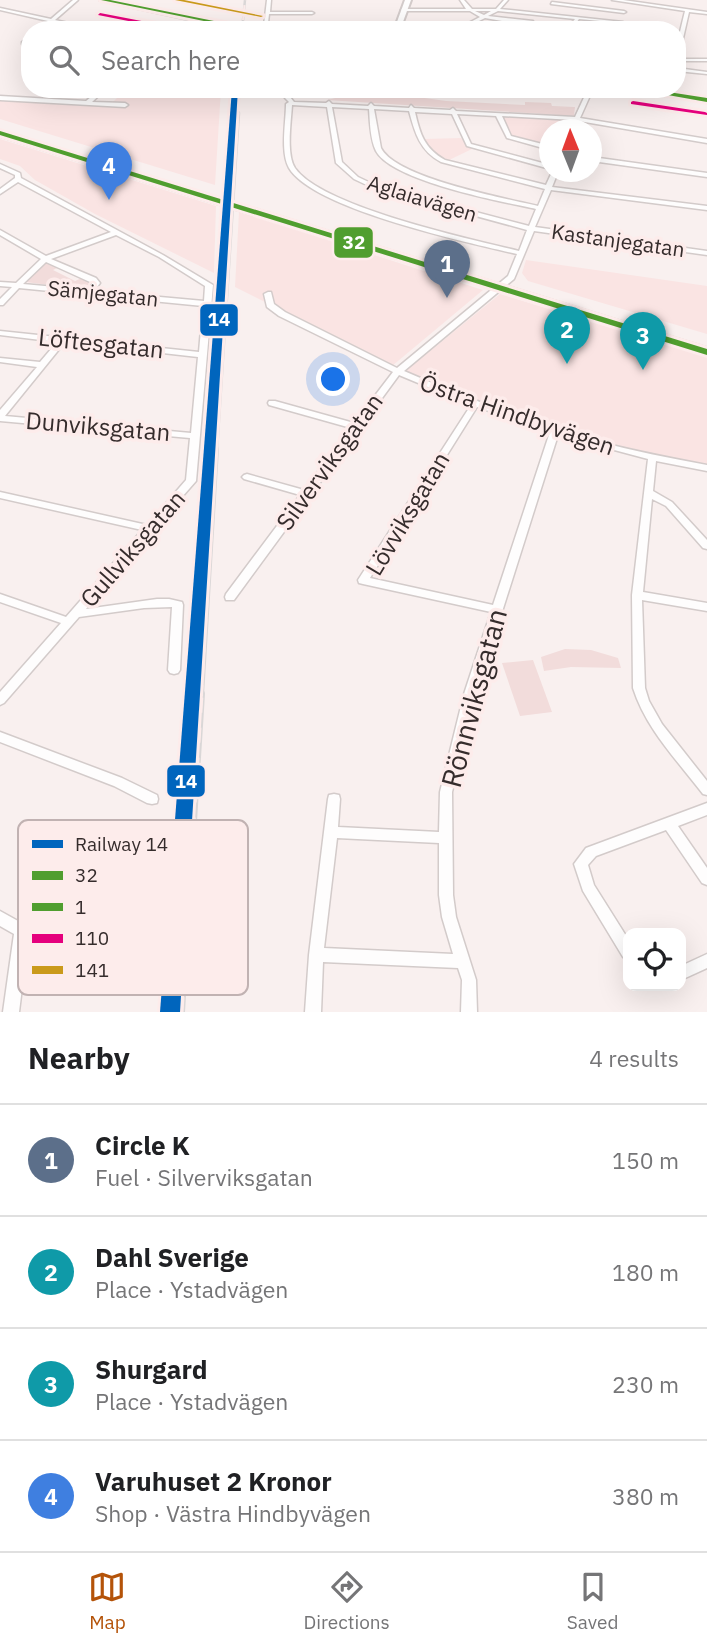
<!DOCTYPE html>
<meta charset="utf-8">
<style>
:root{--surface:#fff;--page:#f6f6f6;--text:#202124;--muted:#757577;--line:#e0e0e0;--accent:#b45309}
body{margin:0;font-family:"IBM Plex Sans",sans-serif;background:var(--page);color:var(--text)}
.controls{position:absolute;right:21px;bottom:21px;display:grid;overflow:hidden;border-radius:14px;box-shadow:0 7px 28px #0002}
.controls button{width:63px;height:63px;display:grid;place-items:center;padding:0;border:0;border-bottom:2px solid var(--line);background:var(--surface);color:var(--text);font:35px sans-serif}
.compass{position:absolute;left:539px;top:119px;width:63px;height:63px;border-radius:50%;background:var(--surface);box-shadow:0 7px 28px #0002;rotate:359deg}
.you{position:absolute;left:334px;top:380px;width:24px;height:24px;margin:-18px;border:5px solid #fff;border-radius:50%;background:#1a73e8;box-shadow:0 0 0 10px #1a73e833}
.badge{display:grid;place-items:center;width:46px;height:46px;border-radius:50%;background:var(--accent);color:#fff;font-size:23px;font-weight:700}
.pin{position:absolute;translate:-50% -58px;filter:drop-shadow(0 2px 4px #0008)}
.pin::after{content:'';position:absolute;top:37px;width:24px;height:21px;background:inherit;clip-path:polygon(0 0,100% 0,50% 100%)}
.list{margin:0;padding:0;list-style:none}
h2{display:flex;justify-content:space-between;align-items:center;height:91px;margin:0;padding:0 28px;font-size:30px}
h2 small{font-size:23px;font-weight:400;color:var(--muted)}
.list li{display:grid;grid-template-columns:46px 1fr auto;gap:21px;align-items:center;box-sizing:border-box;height:112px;padding:0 28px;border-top:2px solid var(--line)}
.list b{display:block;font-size:26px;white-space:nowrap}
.list p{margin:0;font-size:23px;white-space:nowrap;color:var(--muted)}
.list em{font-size:23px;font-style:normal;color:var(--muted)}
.icon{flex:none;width:38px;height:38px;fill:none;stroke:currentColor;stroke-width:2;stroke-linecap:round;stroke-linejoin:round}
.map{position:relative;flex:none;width:707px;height:1012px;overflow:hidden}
.search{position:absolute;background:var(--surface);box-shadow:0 7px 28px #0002;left:21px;right:21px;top:21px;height:77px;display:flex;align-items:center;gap:18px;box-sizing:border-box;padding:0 24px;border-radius:28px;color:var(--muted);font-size:26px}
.sheet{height:539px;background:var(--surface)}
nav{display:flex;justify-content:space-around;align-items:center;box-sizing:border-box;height:98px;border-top:2px solid var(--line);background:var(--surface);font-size:19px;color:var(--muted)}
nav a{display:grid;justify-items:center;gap:4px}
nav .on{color:var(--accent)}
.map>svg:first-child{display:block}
.built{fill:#fae4e3}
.green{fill:#f2dcdb}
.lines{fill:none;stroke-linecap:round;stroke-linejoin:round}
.minor-casing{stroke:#d3cbca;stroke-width:3}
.tertiary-casing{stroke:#d3cbca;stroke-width:4}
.secondary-casing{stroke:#d3cbca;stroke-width:4}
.minor{fill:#fefdfd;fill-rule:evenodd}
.tertiary{fill:#fefdfd;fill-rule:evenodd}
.secondary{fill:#fefdfd;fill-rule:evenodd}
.rail-far3-casing{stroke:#dad7d7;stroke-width:2.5}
.rail-far2-casing{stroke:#dad7d7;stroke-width:4.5}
.rail-far1-casing{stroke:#dad7d7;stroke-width:6}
.rail-casing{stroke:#dad7d7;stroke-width:8}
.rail-far3{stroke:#fdeceb;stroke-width:2;stroke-dasharray:5;stroke-linecap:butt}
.rail-far2{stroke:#fdeceb;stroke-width:2.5;stroke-dasharray:7;stroke-linecap:butt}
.rail-far1{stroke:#fdeceb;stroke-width:3.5;stroke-dasharray:11;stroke-linecap:butt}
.rail{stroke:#fdeceb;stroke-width:5;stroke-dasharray:15;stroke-linecap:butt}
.bus-1-casing{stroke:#fdeceb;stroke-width:6}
.bus-2-casing{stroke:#fdeceb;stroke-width:6}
.bus-3-casing{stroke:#fdeceb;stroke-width:6}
.bus-4-casing{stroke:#fdeceb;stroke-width:6}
.bus-1{fill:#509e2f;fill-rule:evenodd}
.bus-2{fill:#509e2f;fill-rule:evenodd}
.bus-3{fill:#e5007d;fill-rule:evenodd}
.bus-4{fill:#ca9a1b;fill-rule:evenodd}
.rail-1-casing{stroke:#fdeceb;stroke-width:6}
.rail-1{fill:#0065bd;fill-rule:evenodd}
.labels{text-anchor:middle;stroke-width:7;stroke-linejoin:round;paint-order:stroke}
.far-street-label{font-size:21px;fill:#352c2c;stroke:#fdeceb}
.street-label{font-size:24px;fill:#352c2c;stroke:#fdeceb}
.near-street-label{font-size:28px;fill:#352c2c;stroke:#fdeceb}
.key{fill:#fdeceb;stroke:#c1b2b2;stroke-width:2}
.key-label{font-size:19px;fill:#352c2c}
.line-badge{stroke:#fdeceb;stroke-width:2.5}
.badge-label{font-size:19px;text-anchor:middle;font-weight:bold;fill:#fff}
</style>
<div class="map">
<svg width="707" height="1012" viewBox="0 0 707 1012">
<rect width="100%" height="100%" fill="#f9f0ef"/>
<!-- built -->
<g class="built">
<path d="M 150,89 L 221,89 L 215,185 L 0,119 L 0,100 L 109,106 L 119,96 L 143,97 Z"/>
<path d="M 508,115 L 568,120 L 564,129 L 550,130 L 549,146 L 509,135 L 502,117 Z"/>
<path d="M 461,138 L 472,149 L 447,161 L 438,157 L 425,145 L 424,139 Z"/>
<path d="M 0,139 L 216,206 L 214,273 L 95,214 L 35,180 L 20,166 L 0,159 Z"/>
<path d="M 239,212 L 303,232 L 483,290 L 392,366 L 235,287 Z"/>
<path d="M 526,260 L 707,286 L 707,334 L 528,281 L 522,273 Z"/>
<path d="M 500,294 L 707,357 L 707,465 L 628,452 L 495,411 L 403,373 Z"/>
</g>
<!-- green -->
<g class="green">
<path d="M 368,90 L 446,101 L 525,105 L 525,102 L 551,103 L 552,106 L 575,107 L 574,116 L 327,100 Z"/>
<path d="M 50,263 L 59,267 L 53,270 L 75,281 L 82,278 L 93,283 L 85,290 L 26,282 L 43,264 Z"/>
<path d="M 565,649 L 591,650 L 618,658 L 621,668 L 571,667 L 544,671 L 541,657 Z"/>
<path d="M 533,660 L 552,712 L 520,716 L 502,663 Z"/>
</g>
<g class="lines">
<!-- minor casing -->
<g class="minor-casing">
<g id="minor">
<path d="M 73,0 L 78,0 L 55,20 L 99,30 L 90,30 L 53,22 L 43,30 L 38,30 L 48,21 L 0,10 L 0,8 L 51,19 Z"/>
<path d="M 267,0 L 271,0 L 270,12 L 312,12 L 314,13 L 312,14 L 269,14 L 268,23 L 303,30 L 292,30 L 264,25 Z"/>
<path d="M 460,0 L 464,0 L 472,9 L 496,9 L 504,0 L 508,0 L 500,9 L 623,22 L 621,23 L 579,19 L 571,30 L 566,30 L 575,19 L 498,11 L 488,16 L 533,21 L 531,22 L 502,21 L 485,18 L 461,30 L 455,30 L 480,17 L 470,11 L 403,11 L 401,10 L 403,9 L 466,9 ZM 475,11 L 491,11 L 484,15 Z"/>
<path d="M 612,0 L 623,0 L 707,12 L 707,14 L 689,12 L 679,56 L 677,57 L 677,44 L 685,11 Z"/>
<path d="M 552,2 L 624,11 L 626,12 L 624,13 L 551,4 Z"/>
<path d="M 351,25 L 397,27 L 399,28 L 397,29 L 349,27 Z"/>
<path d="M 30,37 L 30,41 L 26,44 L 22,44 L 22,42 Z"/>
<rect x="677" y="59" width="30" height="2"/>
<path d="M 677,68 L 707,72 L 707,74 L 677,71 Z"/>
<path d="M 101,89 L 106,89 L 92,102 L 125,103 L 128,105 L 125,107 L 0,100 L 0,96 L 86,101 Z"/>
<path d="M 588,89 L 593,89 L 580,118 L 707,139 L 707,143 L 579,121 L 575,130 L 569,130 L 574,120 L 502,116 L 511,136 L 550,146 L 550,150 L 507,138 L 496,116 L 457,114 L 471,144 L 550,165 L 550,169 L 467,146 L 452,114 L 415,112 C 420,134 424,148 445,160 L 546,185 L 552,172 L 558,172 L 552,187 L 707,206 L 707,210 L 551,190 L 535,227 L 707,251 L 707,255 L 534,231 L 514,279 L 404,371 C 466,398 530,422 596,441 C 633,451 670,458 707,465 L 707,471 L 656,461 L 653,491 L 672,502 L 707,540 L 707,549 L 703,548 L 666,506 L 652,499 L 643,592 L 707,603 L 707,611 L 642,600 L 645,688 L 649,701 L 662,724 L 707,781 L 707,795 L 703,794 C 677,760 646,729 633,688 L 632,595 L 648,459 L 558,435 L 476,694 L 452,792 L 453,895 L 456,917 L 476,980 L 477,1012 L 461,1012 L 462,980 L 458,968 L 323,962 L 321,1012 L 305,1012 L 309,955 L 328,799 L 329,795 L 334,794 L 339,795 L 340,799 L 338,827 L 439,832 L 440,792 L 464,694 L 491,612 L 363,584 L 359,583 L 358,580 L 471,405 L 399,375 L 234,600 L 226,600 L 225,597 L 226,594 L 300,495 L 244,479 L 242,477 L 244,475 L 247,474 L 304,490 L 351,428 L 269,405 L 268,403 L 269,401 L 275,401 L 354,423 L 393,372 L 279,316 L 267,307 L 264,294 L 268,292 L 271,292 L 274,304 L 285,312 L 397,368 L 508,276 L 517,254 C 469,243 313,209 289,168 C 280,152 286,122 286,104 L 289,102 L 285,98 L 290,97 L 294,102 L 326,103 L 329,101 L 332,104 L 368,106 L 371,103 L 374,106 L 409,108 L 411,105 L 414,108 L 450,110 L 453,108 L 456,111 L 575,117 ZM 292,105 L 327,107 L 336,163 L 354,179 L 373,188 L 527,230 L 519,251 C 470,239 322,207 295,168 C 286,154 291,122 292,105 ZM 332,107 L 369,109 C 370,122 370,139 376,151 C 392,181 503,202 536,209 L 529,226 L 377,186 L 358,177 L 342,162 ZM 374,109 L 409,111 C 415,133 420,151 441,162 L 545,189 L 538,206 C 504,198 396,178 381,148 ZM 477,407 L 550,432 L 493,605 L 370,578 ZM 337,838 L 439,843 L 439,895 L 442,917 L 453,954 L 324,948 Z"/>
<path d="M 592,157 L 707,173 L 707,177 L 592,161 Z"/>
<path d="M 0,164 L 20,173 L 21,178 L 163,255 L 213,285 L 196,481 L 155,528 L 154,531 L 152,532 L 86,609 L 157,599 L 169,599 L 182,602 L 183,605 L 180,670 L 178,673 L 174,674 L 170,673 L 168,670 L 172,607 L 144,608 L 79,617 L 4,703 L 0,705 L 0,692 L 61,623 L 0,602 L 0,594 L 66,617 L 142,530 L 0,498 L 0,492 L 147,525 L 186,480 L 190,438 L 0,421 L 0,410 L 37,367 L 0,362 L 0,358 L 40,362 L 57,342 L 0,335 L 0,331 L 199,352 L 203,306 L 19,288 L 3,305 L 0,305 L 0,299 L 12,287 L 0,286 L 0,282 L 16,283 L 41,259 L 0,235 L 0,230 L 46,256 L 111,232 L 18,182 L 0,194 L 0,189 L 15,178 L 15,175 L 0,168 ZM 116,235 L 159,257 L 205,286 L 204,301 L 94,291 L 100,283 L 96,278 L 51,259 ZM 46,262 L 90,282 L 92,283 L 88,290 L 23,284 ZM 65,342 L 198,357 L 191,433 L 5,416 Z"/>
<path d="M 0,732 L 122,778 L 157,795 L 158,799 L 157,803 L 152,804 L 147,803 L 114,786 L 0,742 Z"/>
<path d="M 707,803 L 707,815 L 678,826 L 707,868 L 707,885 L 702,883 L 666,830 L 596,856 L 588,865 L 594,885 L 628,939 L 628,959 L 623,957 L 583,891 L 574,864 L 586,848 Z"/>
<path d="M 0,911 L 27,926 L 29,931 L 19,1012 L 3,1012 L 14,934 L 0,926 Z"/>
<path d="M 707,954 L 707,968 L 681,980 L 681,966 Z"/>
</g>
</g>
<!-- tertiary casing -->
<g class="tertiary-casing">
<g id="tertiary">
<path d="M 100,0 L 111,0 L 250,30 L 238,30 Z"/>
<path d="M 405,0 L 411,0 L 400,30 L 394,30 Z"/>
<path d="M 632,89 L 650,89 L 707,98 L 707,102 Z"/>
</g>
</g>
<!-- secondary casing -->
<g class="secondary-casing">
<path id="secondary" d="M 0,131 L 707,348 L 707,355 L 0,136 Z"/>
</g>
<!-- minor -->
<use href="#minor" class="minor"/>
<!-- tertiary -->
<use href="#tertiary" class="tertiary"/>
<!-- secondary -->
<use href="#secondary" class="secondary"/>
<!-- rail-far3 casing -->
<g class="rail-far3-casing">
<g id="rail-far3">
<path d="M 242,30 L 245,0"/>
<path d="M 237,114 L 239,89"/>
</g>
</g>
<!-- rail-far2 casing -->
<g class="rail-far2-casing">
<path id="rail-far2" d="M 216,451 L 238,113"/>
</g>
<!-- rail-far1 casing -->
<g class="rail-far1-casing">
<path id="rail-far1" d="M 201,696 L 216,449"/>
</g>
<!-- rail casing -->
<g class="rail-casing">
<path id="rail" d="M 181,1012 L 201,694"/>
</g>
<!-- rail-far3 -->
<use href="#rail-far3" class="rail-far3"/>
<!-- rail-far2 -->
<use href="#rail-far2" class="rail-far2"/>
<!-- rail-far1 -->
<use href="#rail-far1" class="rail-far1"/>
<!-- rail -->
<use href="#rail" class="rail"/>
<!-- bus-1 casing -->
<g class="bus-1-casing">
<path id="bus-1" d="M 0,131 L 707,349 L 707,355 L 0,135 Z"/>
</g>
<!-- bus-2 casing -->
<g class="bus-2-casing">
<g id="bus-2">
<path d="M 101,0 L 110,0 L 259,30 L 248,30 Z"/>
<path d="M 634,89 L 649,89 L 707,98 L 707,102 Z"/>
</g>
</g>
<!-- bus-3 casing -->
<g class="bus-3-casing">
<g id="bus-3">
<path d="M 100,13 L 183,29 L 185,30 L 174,30 L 98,15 Z"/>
<path d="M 633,101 L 705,112 L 707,113 L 707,115 L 631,104 L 631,102 Z"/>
</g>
</g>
<!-- bus-4 casing -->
<g class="bus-4-casing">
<path id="bus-4" d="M 175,0 L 184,0 L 263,16 L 261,17 Z"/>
</g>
<!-- bus-1 -->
<use href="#bus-1" class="bus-1"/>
<!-- bus-2 -->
<use href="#bus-2" class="bus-2"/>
<!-- bus-3 -->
<use href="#bus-3" class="bus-3"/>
<!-- bus-4 -->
<use href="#bus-4" class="bus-4"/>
<!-- rail-1 casing -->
<g class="rail-1-casing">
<path id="rail-1" d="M 232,89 L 238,89 L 180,1012 L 160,1012 Z"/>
</g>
<!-- rail-1 -->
<use href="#rail-1" class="rail-1"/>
</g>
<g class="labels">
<!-- far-street labels -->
<g class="far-street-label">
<text transform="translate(422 199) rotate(17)" y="7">Aglaiavägen</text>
<text transform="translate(618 241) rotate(8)" y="7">Kastanjegatan</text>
<text transform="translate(103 294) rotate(6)" y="7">Sämjegatan</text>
</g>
<!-- street labels -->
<g class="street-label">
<text transform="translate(101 344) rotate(6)" y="8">Löftesgatan</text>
<text transform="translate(517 415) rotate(19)" y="8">Östra Hindbyvägen</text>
<text transform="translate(98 427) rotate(5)" y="8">Dunviksgatan</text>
<text transform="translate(330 462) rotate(-54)" y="8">Silverviksgatan</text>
<text transform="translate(408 514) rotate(-59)" y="8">Lövviksgatan</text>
<text transform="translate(133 549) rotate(-49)" y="8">Gullviksgatan</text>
</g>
<!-- near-street labels -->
<g class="near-street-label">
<text transform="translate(474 698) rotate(-75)" y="10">Rönnviksgatan</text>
</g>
</g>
<!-- legend -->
<rect x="18" y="820" width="230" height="175" rx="10" class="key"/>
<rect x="32" y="840" width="31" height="8" fill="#0065bd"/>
<rect x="32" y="871" width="31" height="9" fill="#509e2f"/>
<rect x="32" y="903" width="31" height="8" fill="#509e2f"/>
<rect x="32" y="934" width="31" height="9" fill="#e5007d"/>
<rect x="32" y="966" width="31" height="8" fill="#ca9a1b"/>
<g class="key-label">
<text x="75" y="851">Railway 14</text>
<text x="75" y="882">32</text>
<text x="75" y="914">1</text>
<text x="75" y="945">110</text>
<text x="75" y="977">141</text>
</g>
<g class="line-badge">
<rect x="333" y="226" width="41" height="33" rx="7" fill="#509e2f"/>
<rect x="199" y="303" width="40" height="34" rx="7" fill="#0065bd"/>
<rect x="166" y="764" width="40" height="34" rx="7" fill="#0065bd"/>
</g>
<g class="badge-label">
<text x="354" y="249">32</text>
<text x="219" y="326">14</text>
<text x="186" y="788">14</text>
</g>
</svg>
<div class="controls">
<button><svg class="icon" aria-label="locate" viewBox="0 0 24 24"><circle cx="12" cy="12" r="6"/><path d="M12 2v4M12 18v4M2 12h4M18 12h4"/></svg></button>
</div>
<svg class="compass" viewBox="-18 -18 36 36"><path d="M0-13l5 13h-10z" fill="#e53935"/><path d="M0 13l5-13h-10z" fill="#757577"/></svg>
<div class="you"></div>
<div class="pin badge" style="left:447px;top:298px;background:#5c6f8a">1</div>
<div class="pin badge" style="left:567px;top:364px;background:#0f9aa8">2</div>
<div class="pin badge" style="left:643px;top:370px;background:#0f9aa8">3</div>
<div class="pin badge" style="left:109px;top:200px;background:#3f7fe0">4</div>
<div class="search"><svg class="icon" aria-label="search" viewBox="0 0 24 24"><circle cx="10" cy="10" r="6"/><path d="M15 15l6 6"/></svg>Search here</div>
</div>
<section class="sheet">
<h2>Nearby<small>4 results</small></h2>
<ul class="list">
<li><span class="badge" style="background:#5c6f8a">1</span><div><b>Circle K</b><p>Fuel · Silverviksgatan</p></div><em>150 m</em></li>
<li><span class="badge" style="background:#0f9aa8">2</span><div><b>Dahl Sverige</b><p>Place · Ystadvägen</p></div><em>180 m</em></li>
<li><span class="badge" style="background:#0f9aa8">3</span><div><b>Shurgard</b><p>Place · Ystadvägen</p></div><em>230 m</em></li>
<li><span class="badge" style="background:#3f7fe0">4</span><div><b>Varuhuset 2 Kronor</b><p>Shop · Västra Hindbyvägen</p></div><em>380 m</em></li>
</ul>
</section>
<nav>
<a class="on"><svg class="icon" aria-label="map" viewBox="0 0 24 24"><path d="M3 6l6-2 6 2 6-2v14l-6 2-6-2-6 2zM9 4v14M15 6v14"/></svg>Map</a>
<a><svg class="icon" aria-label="directions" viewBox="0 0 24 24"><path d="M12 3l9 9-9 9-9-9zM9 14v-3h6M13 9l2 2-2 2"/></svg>Directions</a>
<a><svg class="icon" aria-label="saved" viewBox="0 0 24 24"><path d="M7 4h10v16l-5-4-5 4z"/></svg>Saved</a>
</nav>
